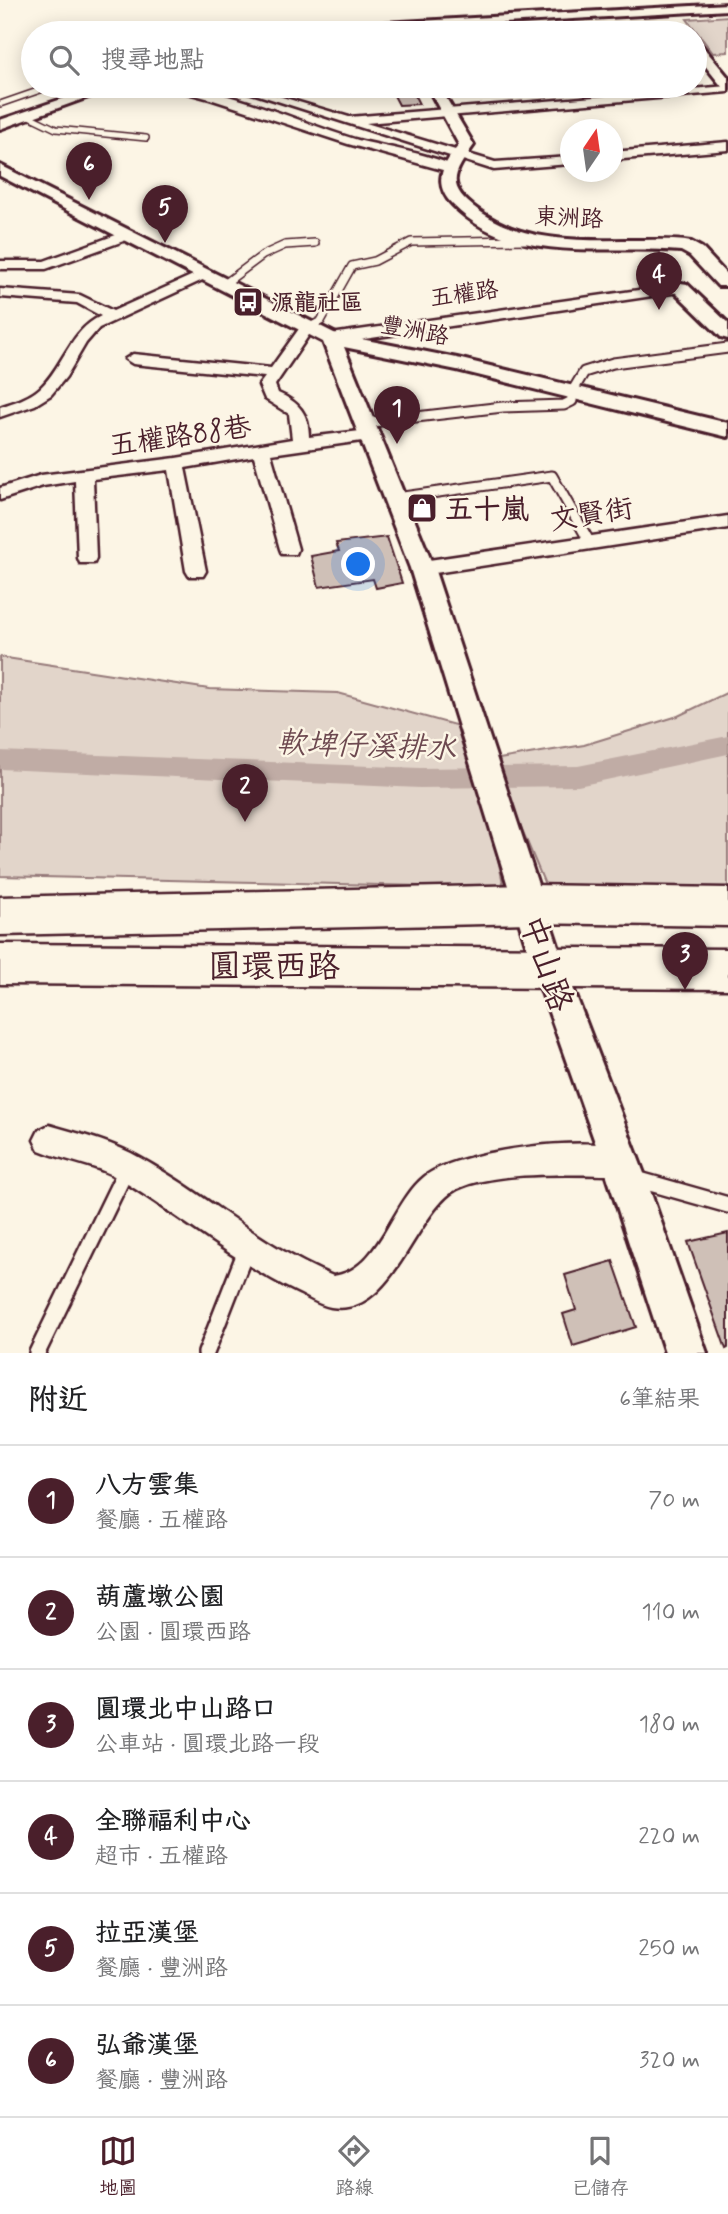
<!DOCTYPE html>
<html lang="zh-TW">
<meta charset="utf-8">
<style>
:root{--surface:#fff;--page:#f6f6f6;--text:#202124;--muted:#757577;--line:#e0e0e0;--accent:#4a1f2b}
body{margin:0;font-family:Mynerve,"LXGW WenKai TC",sans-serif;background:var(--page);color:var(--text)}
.compass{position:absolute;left:560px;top:119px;width:63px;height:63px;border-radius:50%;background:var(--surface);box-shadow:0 4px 18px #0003;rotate:13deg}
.you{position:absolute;left:359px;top:565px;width:24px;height:24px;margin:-18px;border:5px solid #fff;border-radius:50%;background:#1a73e8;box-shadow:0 0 0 10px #1a73e833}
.badge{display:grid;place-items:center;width:46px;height:46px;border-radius:50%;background:var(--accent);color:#fff;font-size:23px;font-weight:700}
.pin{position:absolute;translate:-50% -58px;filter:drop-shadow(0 2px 4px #0008)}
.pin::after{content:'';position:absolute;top:37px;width:24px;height:21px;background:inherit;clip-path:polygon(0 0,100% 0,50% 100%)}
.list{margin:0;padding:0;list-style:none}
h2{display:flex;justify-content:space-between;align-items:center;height:91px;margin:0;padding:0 28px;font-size:30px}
h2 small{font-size:23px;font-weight:400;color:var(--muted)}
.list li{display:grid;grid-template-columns:46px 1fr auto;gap:21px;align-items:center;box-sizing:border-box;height:112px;padding:0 28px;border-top:2px solid var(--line)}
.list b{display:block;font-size:26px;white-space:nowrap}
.list p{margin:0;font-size:23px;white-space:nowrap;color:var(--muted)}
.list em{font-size:23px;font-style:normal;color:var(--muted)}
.icon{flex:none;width:38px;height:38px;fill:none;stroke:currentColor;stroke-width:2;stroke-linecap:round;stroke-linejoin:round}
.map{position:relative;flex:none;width:728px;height:1353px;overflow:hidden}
.search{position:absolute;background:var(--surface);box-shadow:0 4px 18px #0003;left:21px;right:21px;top:21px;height:77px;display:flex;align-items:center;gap:18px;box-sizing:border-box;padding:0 24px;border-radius:38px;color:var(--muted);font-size:26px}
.sheet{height:763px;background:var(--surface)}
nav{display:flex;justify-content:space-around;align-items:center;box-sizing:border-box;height:98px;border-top:2px solid var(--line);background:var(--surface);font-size:19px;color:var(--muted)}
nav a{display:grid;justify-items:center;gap:4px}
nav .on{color:var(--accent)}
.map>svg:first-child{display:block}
.green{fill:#e2d5ca;stroke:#967a7a;stroke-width:2}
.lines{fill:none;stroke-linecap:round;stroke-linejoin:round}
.canal{fill:#c0aca5;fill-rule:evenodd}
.building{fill:#cfc0b7;stroke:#4a1f2b;stroke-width:2}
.service-far3-casing{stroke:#4a1f2b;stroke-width:8}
.service-far2-casing{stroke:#4a1f2b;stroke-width:10}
.service-far1-casing{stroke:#4a1f2b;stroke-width:13}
.service-casing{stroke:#4a1f2b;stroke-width:20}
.minor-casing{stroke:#4a1f2b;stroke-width:5}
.tertiary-casing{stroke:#4a1f2b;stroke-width:6}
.primary-casing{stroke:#4a1f2b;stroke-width:5}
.service-far3{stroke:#fcf5e5;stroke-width:5}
.service-far2{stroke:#fcf5e5;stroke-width:7}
.service-far1{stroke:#fcf5e5;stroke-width:9}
.service{stroke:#fcf5e5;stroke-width:15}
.minor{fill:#fcf5e5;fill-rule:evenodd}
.tertiary{fill:#fcf5e5;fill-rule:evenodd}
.primary{fill:#fcf5e5;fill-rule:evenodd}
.labels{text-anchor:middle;stroke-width:5;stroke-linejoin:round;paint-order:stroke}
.far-street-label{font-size:23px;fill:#4a1f2b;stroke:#fcf5e5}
.far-poi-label{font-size:23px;font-weight:bold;fill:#4a1f2b;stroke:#fcf5e5;text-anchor:start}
.street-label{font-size:28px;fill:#4a1f2b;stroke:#fcf5e5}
.poi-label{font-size:28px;font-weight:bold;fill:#4a1f2b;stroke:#fcf5e5;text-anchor:start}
.water-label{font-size:30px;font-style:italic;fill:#6d4950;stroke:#fcf5e5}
.near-street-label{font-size:33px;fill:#4a1f2b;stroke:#fcf5e5}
</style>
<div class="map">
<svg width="728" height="1353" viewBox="0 0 728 1353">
<rect width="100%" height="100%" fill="#fcf5e5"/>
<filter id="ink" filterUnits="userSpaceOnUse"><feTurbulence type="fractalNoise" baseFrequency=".0143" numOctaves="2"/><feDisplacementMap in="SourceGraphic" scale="14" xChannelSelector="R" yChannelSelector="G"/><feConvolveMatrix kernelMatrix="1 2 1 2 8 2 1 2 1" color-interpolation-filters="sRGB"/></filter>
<g filter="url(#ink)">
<!-- green -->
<g class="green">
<path d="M 728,16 L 728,52 L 713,53 L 687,19 Z"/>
<path d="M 0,657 L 209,689 L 338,693 L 466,728 L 479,768 L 504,888 L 0,876 Z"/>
<path d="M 728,692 L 728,888 L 546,887 L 493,760 L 584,745 L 678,716 Z"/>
</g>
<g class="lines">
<!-- canal -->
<path class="canal" d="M 728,736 L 728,754 L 578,786 L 420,788 L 0,769 L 0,751 L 420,768 L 578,766 Z"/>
</g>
<!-- building -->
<g class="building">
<path d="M 389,86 L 410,86 L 419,104 L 399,105 Z"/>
<path d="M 387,537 L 402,583 L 376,588 L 373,579 L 319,587 L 311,556 L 339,551 L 336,543 Z"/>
<path d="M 728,1233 L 728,1348 L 726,1349 L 688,1242 Z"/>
<path d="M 613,1261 L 636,1327 L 573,1346 L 563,1314 L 576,1310 L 565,1275 Z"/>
</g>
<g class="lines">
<!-- service-far3 casing -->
<g class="service-far3-casing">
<g id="service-far3">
<path d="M 0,104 L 52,86"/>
<path d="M 29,116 L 56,129 L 146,138"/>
</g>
</g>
<!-- service-far2 casing -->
<g class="service-far2-casing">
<g id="service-far2">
<path d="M 223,285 L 263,255 L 285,245 L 315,243"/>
<path d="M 306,329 L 321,321 L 352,266 L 375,261 L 411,242 L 525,240"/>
<path d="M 719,349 L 728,348"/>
</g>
</g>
<!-- service-far1 casing -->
<g class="service-far1-casing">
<g id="service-far1">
<path d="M 364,423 L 503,407 L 564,405 L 572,401 L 572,392 L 584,372 L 613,363 L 728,348"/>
<path d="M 396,498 L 552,476 L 589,541"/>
</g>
</g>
<!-- service casing -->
<g class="service-casing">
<g id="service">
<path d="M 636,1179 L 728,1205"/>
<path d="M 37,1353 L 126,1170"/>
<path d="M 206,1353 L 247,1248"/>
</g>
</g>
<!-- minor casing -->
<g class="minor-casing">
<g id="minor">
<path d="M 162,86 C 227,86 296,122 358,140 C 380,146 441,156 456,168 L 450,172 L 348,144 L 210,99 Z"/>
<path d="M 230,86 L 245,86 L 349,117 L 728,86 L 728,92 L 366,123 L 495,162 L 570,157 L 570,164 L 494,170 Z"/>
<path d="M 728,142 L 728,150 L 612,160 L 612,152 Z"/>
<path d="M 127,231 L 134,235 L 132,238 L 46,269 L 0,269 L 0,261 L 44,261 Z"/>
<path d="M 202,271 L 209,275 L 207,278 L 99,328 L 86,343 L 66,377 L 51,395 L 35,405 L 0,417 L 0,407 C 14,402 29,398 40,388 C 64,366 69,331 101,316 L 77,303 L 0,297 L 0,289 L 80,295 L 113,311 Z"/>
<path d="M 681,284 L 688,288 L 686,291 L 331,344 L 323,339 L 331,334 Z"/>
<path d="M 306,325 L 313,329 L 275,385 L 278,393 C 299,402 309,414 309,437 L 369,430 L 377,435 L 369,440 L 271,454 L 298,549 L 296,554 L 282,554 L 280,549 L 254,456 L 185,468 L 206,571 L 203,576 L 189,576 L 186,571 L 169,470 L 93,479 L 96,558 L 94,563 L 80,563 L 78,558 L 75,481 L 43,486 L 0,500 L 0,488 L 41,475 L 176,458 L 292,439 L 289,414 L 265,399 L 259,385 L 265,377 L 133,364 L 125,359 L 133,354 L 271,368 L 301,326 Z"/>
<path d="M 728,516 L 728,528 L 422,575 L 415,573 L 412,568 L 415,563 L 422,561 Z"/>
<path d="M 49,1125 C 77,1133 105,1140 131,1153 C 201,1189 259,1246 333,1276 C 380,1270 391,1204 424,1177 C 456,1150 593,1134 630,1150 L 635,1160 L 630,1170 L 620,1175 C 576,1175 496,1170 457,1189 C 415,1211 393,1318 331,1307 C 319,1305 308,1297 297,1292 C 233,1261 179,1215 118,1178 C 94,1164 65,1161 39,1150 L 34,1140 L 39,1130 Z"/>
</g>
</g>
<!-- tertiary casing -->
<g class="tertiary-casing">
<g id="tertiary">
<path d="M 728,4 L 728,10 L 335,33 L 270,33 L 276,29 Z"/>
<path d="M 695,41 L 699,42 L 728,77 L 728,89 L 723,88 L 695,53 Z"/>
<path d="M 100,86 L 119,86 L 0,129 L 0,120 Z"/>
<path d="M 427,86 L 439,86 L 474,145 C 453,174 445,186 478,210 C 526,245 587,240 643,240 C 659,240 675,239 691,242 L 702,248 L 728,276 L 728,286 L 718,286 L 690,256 L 681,251 C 605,244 513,266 453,205 C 432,184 442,165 459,145 Z"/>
<path d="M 0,165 L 336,334 L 457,358 L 728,423 L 728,437 L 457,370 L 344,347 L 434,568 L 565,967 L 645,1176 L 707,1353 L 665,1353 L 607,1176 L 533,967 L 410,568 L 323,342 L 0,176 Z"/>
<path d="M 681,283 L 687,284 L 728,323 L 728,339 L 721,337 L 675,292 L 672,288 L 675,284 Z"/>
</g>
</g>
<!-- primary casing -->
<g class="primary-casing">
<g id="primary">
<path d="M 528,885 L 728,888 L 728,926 L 528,923 L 0,935 L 0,897 Z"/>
<path d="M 0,944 L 728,949 L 728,989 L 0,984 Z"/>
</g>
</g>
<!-- service-far3 -->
<use href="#service-far3" class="service-far3"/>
<!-- service-far2 -->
<use href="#service-far2" class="service-far2"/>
<!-- service-far1 -->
<use href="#service-far1" class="service-far1"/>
<!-- service -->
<use href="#service" class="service"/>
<!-- minor -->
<use href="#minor" class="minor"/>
<!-- tertiary -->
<use href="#tertiary" class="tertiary"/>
<!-- primary -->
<use href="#primary" class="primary"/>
</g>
</g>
<!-- icons -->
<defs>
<g id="bus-square" transform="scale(1.575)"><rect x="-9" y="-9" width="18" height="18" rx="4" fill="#4a1f2b" stroke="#fcf5e5"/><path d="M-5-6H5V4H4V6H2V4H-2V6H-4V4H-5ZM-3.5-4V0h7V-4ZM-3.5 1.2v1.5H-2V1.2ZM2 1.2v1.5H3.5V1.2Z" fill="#fff"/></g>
<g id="shop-square" transform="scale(1.575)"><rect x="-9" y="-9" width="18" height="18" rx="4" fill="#4a1f2b" stroke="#fcf5e5"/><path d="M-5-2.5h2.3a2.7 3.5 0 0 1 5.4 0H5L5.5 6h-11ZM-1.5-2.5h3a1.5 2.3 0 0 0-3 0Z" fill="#fff"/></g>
</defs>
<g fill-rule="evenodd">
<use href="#bus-square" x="248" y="302"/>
<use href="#shop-square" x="422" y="508"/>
</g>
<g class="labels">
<!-- far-street labels -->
<g class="far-street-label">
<text transform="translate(569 217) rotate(3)" y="8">東洲路</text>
<text transform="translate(464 293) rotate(-8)" y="8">五權路</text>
<text transform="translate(415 330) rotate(11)" y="8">豐洲路</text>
</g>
<!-- far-poi labels -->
<g class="far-poi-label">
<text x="271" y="310">源龍社區</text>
</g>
<!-- street labels -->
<g class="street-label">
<text transform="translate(180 435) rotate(-8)" y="10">五權路88巷</text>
<text transform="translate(591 513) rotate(-9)" y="10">文賢街</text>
</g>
<!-- poi labels -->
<g class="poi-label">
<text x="445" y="518">五十嵐</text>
</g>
<!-- water labels -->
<g class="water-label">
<text transform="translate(366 745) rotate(2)" y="10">軟埤仔溪排水</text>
</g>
<!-- near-street labels -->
<g class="near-street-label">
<text transform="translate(548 963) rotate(71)" y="12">中山路</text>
<text x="274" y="977">圓環西路</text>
</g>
</g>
</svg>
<svg class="compass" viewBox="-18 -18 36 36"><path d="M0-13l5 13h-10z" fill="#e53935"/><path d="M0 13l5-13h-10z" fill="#757577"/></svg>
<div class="you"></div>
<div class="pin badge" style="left:397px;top:444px">1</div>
<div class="pin badge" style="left:245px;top:822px">2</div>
<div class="pin badge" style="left:685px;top:990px">3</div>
<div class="pin badge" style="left:659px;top:310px">4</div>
<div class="pin badge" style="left:165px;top:243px">5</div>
<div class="pin badge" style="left:89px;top:200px">6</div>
<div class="search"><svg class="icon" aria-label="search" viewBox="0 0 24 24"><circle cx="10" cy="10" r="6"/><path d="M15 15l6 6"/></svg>搜尋地點</div>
</div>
<section class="sheet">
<h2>附近<small>6筆結果</small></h2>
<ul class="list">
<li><span class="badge">1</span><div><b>八方雲集</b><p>餐廳 · 五權路</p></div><em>70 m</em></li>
<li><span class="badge">2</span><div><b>葫蘆墩公園</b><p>公園 · 圓環西路</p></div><em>110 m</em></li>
<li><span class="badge">3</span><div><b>圓環北中山路口</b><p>公車站 · 圓環北路一段</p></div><em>180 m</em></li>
<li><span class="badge">4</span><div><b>全聯福利中心</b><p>超市 · 五權路</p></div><em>220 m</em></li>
<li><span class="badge">5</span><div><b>拉亞漢堡</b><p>餐廳 · 豐洲路</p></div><em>250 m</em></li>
<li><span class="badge">6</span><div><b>弘爺漢堡</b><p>餐廳 · 豐洲路</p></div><em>320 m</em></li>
</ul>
</section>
<nav>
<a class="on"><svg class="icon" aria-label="map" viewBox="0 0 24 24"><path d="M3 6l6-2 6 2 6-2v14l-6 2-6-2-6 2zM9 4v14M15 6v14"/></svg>地圖</a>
<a><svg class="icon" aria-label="directions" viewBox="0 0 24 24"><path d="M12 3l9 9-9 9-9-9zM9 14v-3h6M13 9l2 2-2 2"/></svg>路線</a>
<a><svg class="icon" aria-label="saved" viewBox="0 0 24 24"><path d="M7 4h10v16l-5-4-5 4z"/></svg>已儲存</a>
</nav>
